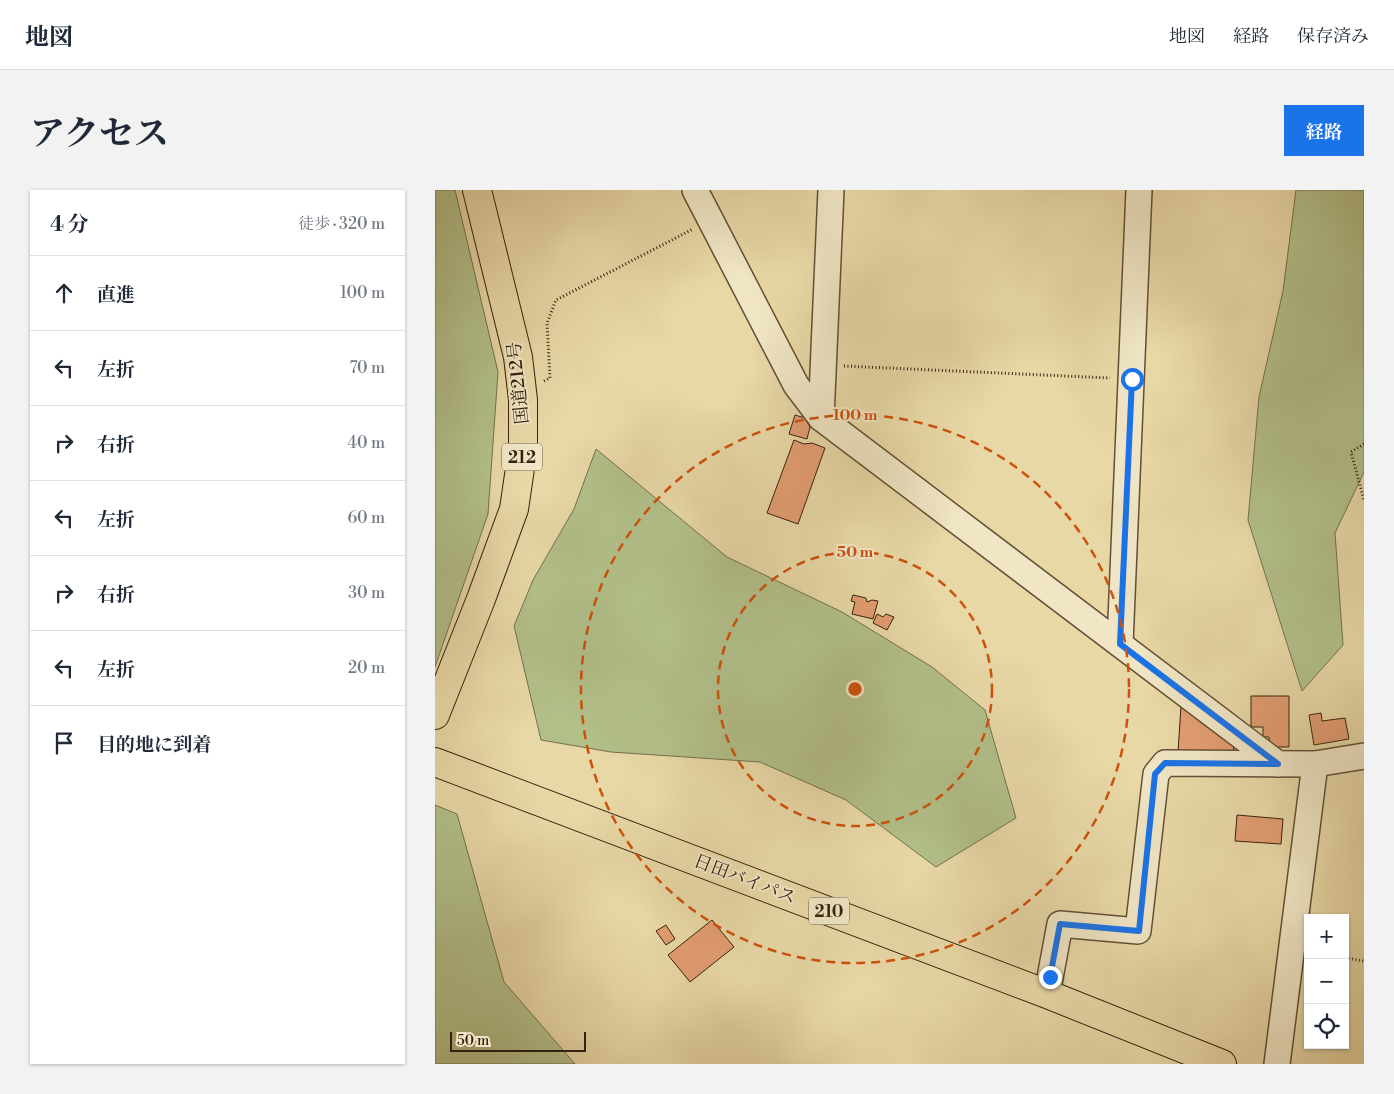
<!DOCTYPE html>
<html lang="ja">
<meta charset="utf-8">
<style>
:root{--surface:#fff;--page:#f2f2f3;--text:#1f2937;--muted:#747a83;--line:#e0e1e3;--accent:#1a73e8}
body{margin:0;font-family:"Libre Bodoni","Noto Serif JP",serif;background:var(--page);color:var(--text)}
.controls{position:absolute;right:15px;bottom:15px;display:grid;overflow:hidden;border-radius:0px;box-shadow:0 1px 4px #0004}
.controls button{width:45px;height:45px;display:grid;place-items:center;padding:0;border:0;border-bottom:1px solid var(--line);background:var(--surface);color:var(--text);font:25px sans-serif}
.scale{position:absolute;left:15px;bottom:12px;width:136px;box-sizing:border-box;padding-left:5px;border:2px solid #36210f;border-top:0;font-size:14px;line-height:18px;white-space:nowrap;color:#36210f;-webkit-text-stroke:4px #f0e6c5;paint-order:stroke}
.stop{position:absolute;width:15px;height:15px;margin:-11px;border:4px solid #1a73e8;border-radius:50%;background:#fff}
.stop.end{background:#1a73e8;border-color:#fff;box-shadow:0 1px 5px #0008}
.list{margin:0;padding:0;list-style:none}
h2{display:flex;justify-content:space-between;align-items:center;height:65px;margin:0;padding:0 20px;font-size:21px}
h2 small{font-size:16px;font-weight:400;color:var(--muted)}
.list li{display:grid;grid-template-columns:32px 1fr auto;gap:15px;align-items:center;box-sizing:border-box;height:75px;padding:0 20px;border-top:1px solid var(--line)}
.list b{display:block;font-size:19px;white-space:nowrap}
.list em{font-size:16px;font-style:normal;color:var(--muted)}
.icon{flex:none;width:28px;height:28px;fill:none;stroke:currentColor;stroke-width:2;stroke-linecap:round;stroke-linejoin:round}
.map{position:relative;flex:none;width:929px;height:874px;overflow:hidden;border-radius:0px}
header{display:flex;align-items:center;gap:30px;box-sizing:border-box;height:70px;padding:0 25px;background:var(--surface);border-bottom:1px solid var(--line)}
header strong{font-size:24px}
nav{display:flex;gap:28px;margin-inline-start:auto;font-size:18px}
.intro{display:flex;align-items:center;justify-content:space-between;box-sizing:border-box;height:120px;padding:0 30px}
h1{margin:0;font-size:35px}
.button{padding:12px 22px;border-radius:0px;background:var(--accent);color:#fff;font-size:18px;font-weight:700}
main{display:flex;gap:30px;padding:0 30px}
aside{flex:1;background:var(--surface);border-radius:0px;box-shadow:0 1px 4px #0004}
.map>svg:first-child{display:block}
.green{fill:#b2bf89;stroke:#74704c}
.building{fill:#e29d71;stroke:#36210f}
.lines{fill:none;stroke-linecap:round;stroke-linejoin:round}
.minor-casing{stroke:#624f35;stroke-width:28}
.highway-casing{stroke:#36210f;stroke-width:30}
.path{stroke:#36210f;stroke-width:3;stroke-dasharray:1 2.5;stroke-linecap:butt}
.minor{stroke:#f0e6c5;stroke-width:25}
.highway{stroke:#e8d8a6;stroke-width:28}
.route{stroke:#1a73e8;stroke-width:6}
.ring{fill:none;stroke:#cd510c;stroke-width:2.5;stroke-dasharray:9 6}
.labels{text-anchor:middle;stroke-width:4;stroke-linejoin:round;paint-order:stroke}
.shield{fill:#f0e6c5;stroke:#6e5c46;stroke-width:1}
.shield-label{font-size:16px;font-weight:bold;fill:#36210f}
.street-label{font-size:18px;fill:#36210f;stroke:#f0e6c5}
.centre{fill:#cd510c;stroke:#f0e6c5;stroke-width:2.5}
.ring-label{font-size:15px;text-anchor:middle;font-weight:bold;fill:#cd510c;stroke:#f0e6c5;stroke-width:4;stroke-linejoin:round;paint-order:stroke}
</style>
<header>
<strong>地図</strong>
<nav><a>地図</a><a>経路</a><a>保存済み</a></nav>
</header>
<div class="intro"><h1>アクセス</h1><a class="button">経路</a></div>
<main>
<aside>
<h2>4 分<small>徒歩 · 320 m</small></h2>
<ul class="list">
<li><svg class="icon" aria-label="ahead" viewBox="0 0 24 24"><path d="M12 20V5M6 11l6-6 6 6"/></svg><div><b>直進</b></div><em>100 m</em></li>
<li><svg class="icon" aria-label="left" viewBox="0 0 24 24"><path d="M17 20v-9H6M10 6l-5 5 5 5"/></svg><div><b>左折</b></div><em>70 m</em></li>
<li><svg class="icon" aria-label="right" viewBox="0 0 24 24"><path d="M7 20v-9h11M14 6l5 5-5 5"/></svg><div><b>右折</b></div><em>40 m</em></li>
<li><svg class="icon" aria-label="left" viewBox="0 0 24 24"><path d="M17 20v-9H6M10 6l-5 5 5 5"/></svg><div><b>左折</b></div><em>60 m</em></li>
<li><svg class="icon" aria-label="right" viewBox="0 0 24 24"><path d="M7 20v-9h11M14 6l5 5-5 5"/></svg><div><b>右折</b></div><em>30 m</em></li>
<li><svg class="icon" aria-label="left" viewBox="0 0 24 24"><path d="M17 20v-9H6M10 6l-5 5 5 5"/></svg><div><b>左折</b></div><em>20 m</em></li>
<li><svg class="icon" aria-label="arrive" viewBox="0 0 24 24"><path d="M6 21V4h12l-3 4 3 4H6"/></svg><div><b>目的地に到着</b></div></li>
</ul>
</aside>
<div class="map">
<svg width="929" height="874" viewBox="0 0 929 874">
<rect width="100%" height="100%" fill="#e8d8a6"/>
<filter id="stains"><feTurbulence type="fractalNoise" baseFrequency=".004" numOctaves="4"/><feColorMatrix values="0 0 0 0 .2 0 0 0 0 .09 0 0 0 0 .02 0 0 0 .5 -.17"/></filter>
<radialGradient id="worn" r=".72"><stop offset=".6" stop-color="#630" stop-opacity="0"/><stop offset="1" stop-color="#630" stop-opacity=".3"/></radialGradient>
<!-- green -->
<g class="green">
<path d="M 0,0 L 20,0 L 63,182 L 53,324 L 0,477 Z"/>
<path d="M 861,0 L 929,0 L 929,282 L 900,343 L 908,455 L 867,501 L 813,330 L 824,207 L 848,101 Z"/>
<path d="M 161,259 L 292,367 L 407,422 L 497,477 L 550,520 L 581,628 L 501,677 L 411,610 L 325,572 L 176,562 L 106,550 L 79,436 L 98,390 L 139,319 Z"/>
<path d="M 0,615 L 22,624 L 69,792 L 140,874 L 0,874 Z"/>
</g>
<!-- building -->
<g class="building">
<path d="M 360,225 L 370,228 L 375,237 L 372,249 L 354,244 Z"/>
<path d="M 359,250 L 369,254 L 377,253 L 390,258 L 363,334 L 332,323 Z"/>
<path d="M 418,405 L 431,408 L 432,412 L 437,410 L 443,411 L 438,429 L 417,424 L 420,412 L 416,411 Z"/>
<path d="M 442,424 L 448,427 L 451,424 L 459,427 L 452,440 L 438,433 Z"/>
<path d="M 816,506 L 854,506 L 854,557 L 835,557 L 834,547 L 828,547 L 828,537 L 816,537 Z"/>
<path d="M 746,516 L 799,553 L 798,565 L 743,562 Z"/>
<path d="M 886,523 L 887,531 L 910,528 L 914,549 L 879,555 L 874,525 Z"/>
<path d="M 802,625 L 848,629 L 846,654 L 800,651 Z"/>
<path d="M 277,730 L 299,757 L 255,792 L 233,765 Z"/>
<path d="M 231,735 L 240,749 L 231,755 L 221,741 Z"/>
</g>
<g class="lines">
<!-- minor casing -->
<g class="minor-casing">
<g id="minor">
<path d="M 260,0 L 361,195 L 386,228 L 843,574"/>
<path d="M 386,228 L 396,0"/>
<path d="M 685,454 L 704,0"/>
<path d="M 612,804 L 625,734 L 703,741 L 721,584 L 730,573 L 880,574 L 929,566"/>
<path d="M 842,874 L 880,574"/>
</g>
</g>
<!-- highway casing -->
<g class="highway-casing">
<g id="highway">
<path d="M 0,525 L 46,409 L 79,319 L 88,258 L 88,210 L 83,167 L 42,0"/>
<path d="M 0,572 L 612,804 L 787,874"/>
</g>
</g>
<!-- path -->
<g class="path">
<path d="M 409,176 L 675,188"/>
<path d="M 109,191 L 115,188 L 112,133 L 121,110 L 258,39"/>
<path d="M 929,254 L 916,262 L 929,310"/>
<path d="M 910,768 L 929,771"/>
</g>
<!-- minor -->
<use href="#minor" class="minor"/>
<!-- highway -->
<use href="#highway" class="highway"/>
</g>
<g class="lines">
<!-- route -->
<path class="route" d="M 615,787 L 625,734 L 704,741 L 720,584 L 730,573 L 843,574 L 685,454 L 697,189"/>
</g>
<!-- distance rings -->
<g class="ring">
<circle cx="420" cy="499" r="137"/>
<circle cx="420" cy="499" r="274"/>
</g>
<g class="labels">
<!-- shield labels -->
<g class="shield">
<rect x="67" y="253.5" width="40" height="27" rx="4"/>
<rect x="374" y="707.5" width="40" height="27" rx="4"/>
</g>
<g class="shield-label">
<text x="87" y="273">212</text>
<text x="394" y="727">210</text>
</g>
<!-- street labels -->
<g class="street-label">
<text transform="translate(83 193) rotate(-96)" y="6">国道212号</text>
<text transform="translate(310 689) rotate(21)" y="6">日田バイパス</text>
</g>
</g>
<circle cx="420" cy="499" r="8" class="centre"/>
<g class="ring-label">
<text x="420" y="230">100 m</text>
<text x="420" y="367">50 m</text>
</g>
<rect width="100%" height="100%" filter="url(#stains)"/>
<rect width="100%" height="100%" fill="url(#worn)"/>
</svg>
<div class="controls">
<button>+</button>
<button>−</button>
<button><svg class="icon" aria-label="locate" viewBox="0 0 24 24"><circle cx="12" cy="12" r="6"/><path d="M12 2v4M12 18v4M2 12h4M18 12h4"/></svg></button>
</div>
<div class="scale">50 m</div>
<div class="stop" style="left:697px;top:189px"></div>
<div class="stop end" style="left:615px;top:787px"></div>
</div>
</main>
